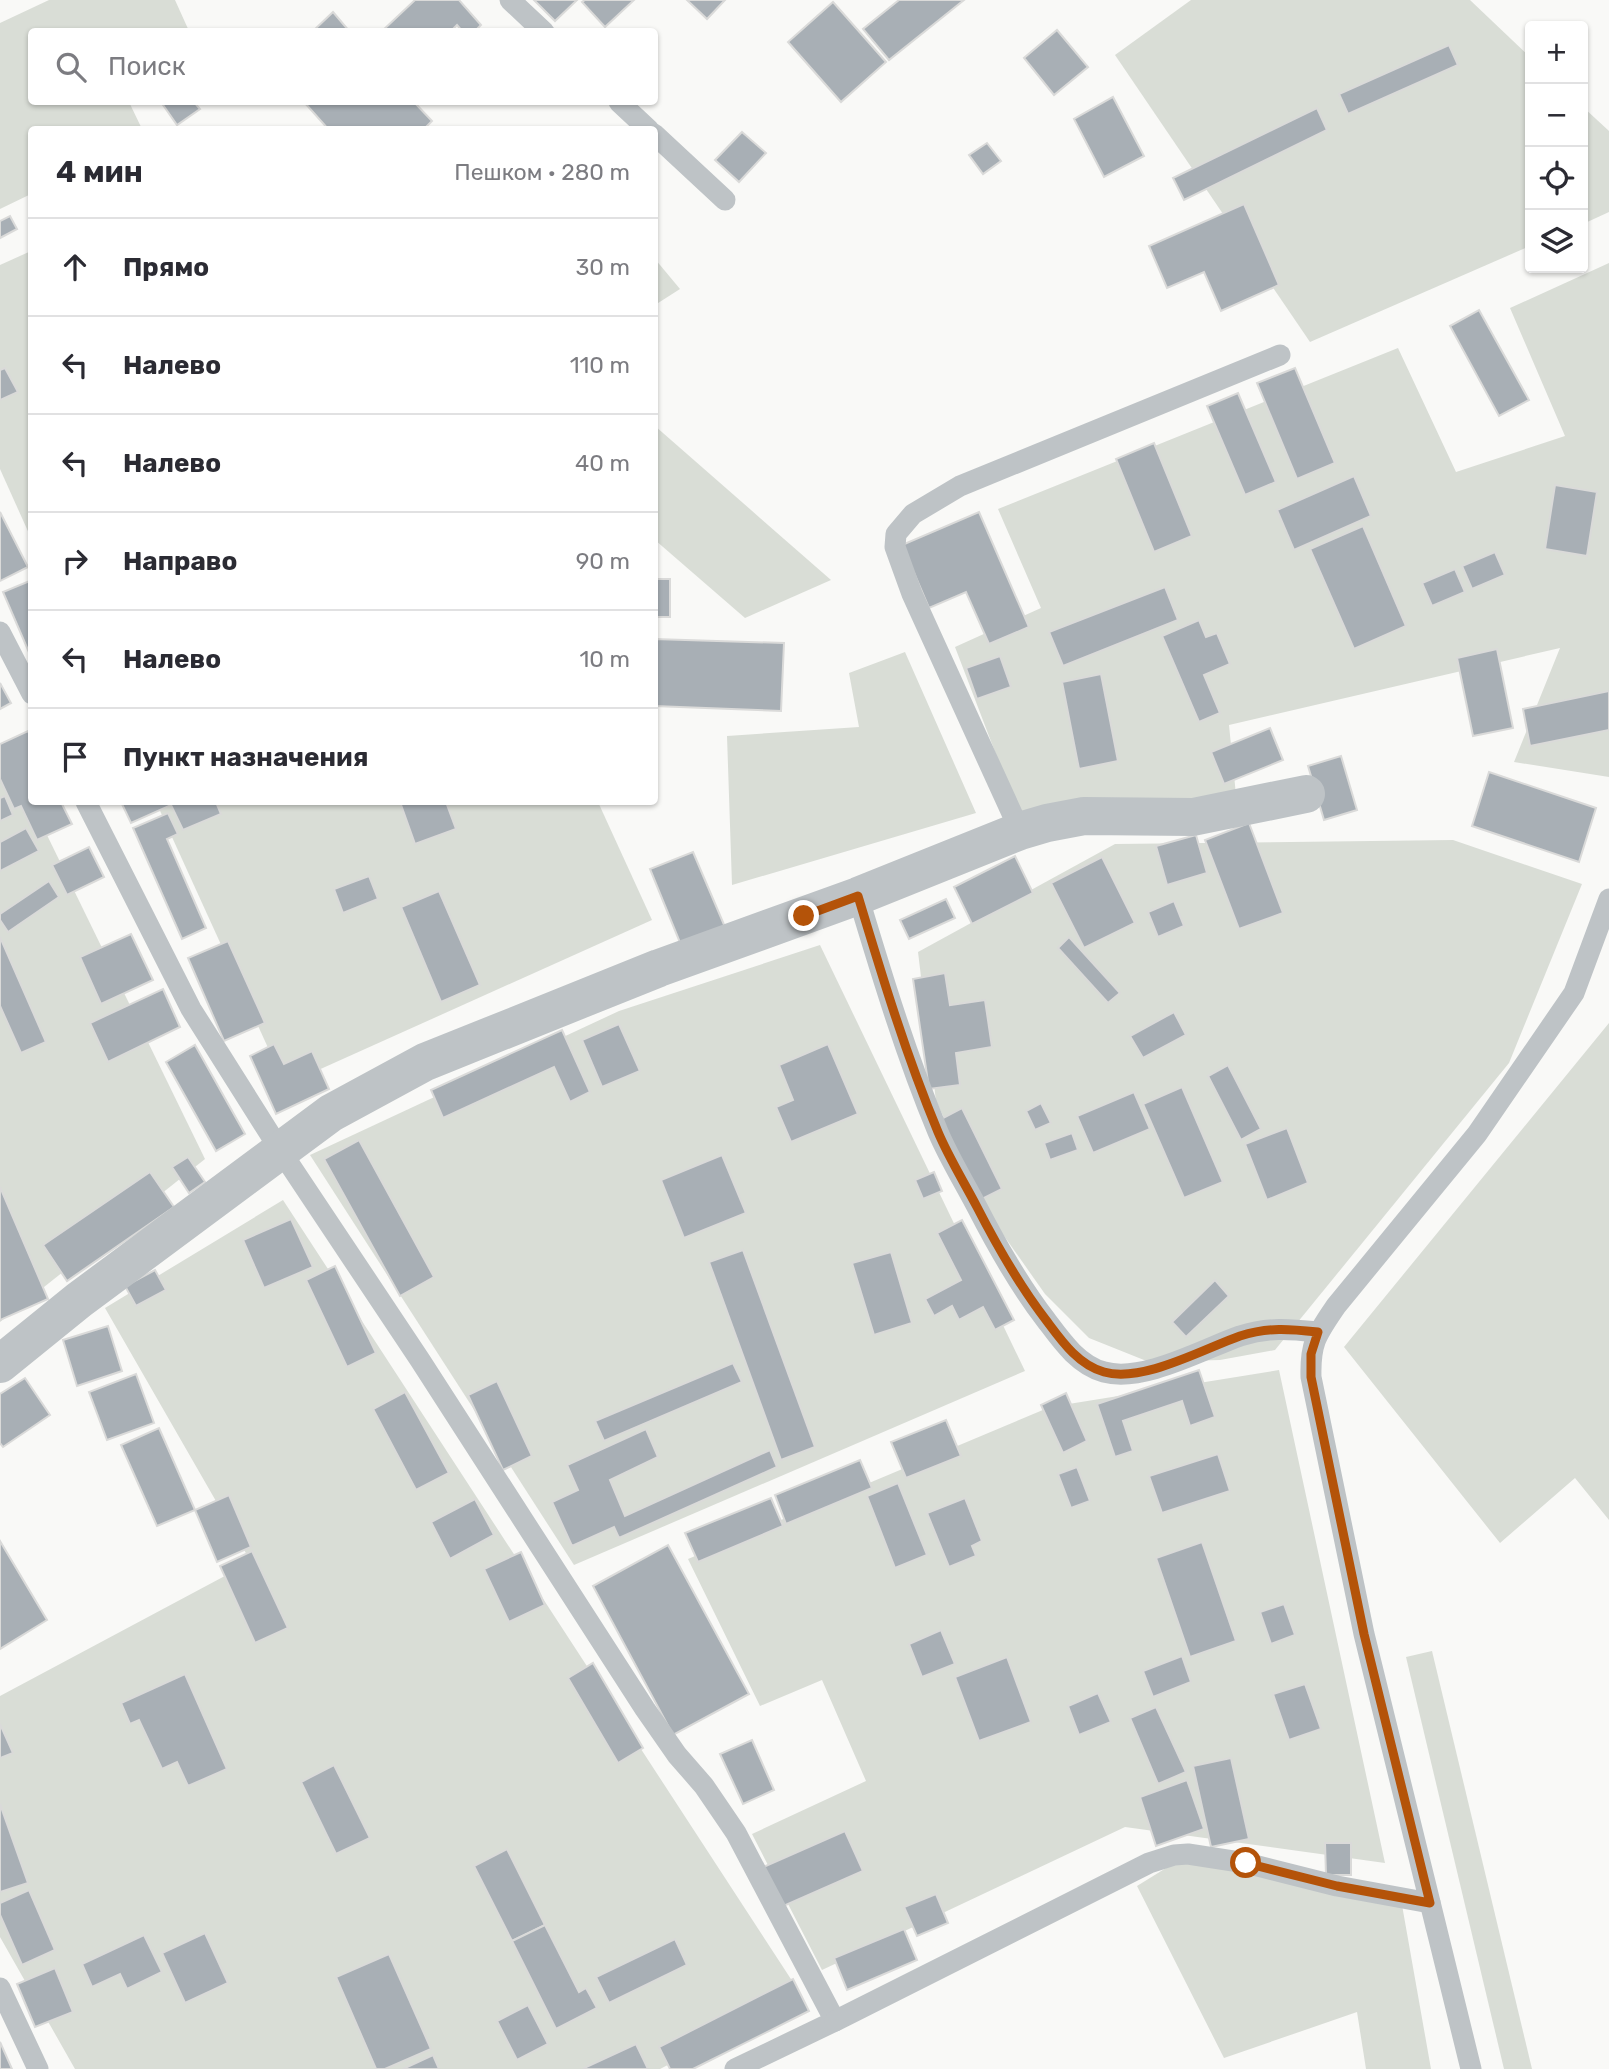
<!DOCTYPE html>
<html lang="ru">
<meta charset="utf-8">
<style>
:root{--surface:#fff;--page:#f7f7f7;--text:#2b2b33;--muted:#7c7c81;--line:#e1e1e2}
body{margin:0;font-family:Rubik,sans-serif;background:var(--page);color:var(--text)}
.controls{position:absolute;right:21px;top:21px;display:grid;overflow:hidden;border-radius:7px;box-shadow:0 2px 5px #0004}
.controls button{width:63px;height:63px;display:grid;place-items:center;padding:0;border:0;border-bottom:2px solid var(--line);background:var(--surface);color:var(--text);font:35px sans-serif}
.stop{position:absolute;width:21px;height:21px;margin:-16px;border:5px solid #b45309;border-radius:50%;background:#fff}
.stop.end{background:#b45309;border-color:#fff;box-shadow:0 2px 7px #0008}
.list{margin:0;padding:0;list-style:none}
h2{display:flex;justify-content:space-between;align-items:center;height:91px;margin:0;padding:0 28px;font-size:30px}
h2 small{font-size:23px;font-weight:400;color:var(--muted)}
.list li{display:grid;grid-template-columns:46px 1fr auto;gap:21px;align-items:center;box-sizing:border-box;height:98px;padding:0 28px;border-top:2px solid var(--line)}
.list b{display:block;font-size:26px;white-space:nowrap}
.list em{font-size:23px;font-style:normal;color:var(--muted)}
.icon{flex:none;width:38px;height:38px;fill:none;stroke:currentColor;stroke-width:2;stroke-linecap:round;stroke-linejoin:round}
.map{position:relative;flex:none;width:1609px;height:2069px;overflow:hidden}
.search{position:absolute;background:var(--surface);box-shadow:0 2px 5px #0004;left:28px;top:28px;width:630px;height:77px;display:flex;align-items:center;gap:18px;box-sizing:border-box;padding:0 24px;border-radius:7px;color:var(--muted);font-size:26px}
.panel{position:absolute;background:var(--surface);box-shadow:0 2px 5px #0004;left:28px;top:126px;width:630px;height:679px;border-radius:7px}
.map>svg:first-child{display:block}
.green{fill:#d9ddd6}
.building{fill:#a8afb5;stroke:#dadad9;stroke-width:2}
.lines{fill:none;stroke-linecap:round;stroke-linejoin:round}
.lane{stroke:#bec3c6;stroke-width:21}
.street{stroke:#bec3c6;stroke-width:38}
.route{stroke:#b45309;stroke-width:9}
</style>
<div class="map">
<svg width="1609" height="2069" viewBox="0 0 1609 2069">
<rect width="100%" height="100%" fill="#f9f9f7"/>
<!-- green -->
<g class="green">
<path d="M 49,0 L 175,0 L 189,31 L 32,32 L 32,102 L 129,102 L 142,129 L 32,130 L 31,194 L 0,209 L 0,23 Z"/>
<path d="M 1191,0 L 1470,0 L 1530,57 L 1530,246 L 1310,342 L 1115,55 Z"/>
<path d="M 1583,107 L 1609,131 L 1609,212 L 1583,224 Z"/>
<path d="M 31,251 L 31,538 L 0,469 L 0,265 Z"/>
<path d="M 655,259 L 680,289 L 655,305 L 654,305 Z"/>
<path d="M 1609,263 L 1609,777 L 1514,762 L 1560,648 L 1229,725 L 1236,795 L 1018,812 L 955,647 L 1041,608 L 998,509 L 1398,348 L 1456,472 L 1565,436 L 1510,308 Z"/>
<path d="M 654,426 L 655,426 L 831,580 L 745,618 L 655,540 Z"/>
<path d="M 905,652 L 976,813 L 732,885 L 727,736 L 859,727 L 849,673 Z"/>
<path d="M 5,749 L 205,1159 L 0,1322 L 0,752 Z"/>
<path d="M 156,802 L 598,802 L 652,920 L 285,1085 Z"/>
<path d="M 1453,840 L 1582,884 L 1509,1063 L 1275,1350 L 1220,1360 L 1149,1362 L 1089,1338 L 1045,1294 L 990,1216 L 936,1101 L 918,952 L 1115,844 Z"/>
<path d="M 820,945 L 1025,1371 L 574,1565 L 310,1155 L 619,1011 Z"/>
<path d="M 1609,1023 L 1609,1520 L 1575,1478 L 1500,1543 L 1344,1347 Z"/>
<path d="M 283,1200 L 802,1996 L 660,2069 L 75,2069 L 0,1937 L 0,1696 L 251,1562 L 105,1308 Z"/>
<path d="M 1279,1370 L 1385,1863 L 1125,1827 L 822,1970 L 752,1834 L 866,1781 L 822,1680 L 760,1706 L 688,1559 L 1050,1407 Z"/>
<path d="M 1432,1651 L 1532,2069 L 1504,2069 L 1406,1657 Z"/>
<path d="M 1179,1860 L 1402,1905 L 1431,2069 L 1366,2069 L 1357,2012 L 1224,2058 L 1137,1886 Z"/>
</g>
<!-- building -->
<g class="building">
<path d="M 415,0 L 459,0 L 481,25 L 474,32 L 463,32 L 457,25 L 450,32 L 381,32 Z"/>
<path d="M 534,0 L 577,0 L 555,21 Z"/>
<path d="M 585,0 L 634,0 L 605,27 L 582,2 Z"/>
<path d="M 687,0 L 725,0 L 707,19 Z"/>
<path d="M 899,0 L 964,0 L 889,60 L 863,29 Z"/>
<path d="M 833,2 L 886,62 L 841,102 L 788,42 Z"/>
<path d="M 333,12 L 350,32 L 312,32 Z"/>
<path d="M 1057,30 L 1088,67 L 1054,95 L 1024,58 Z"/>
<path d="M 1449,45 L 1458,65 L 1348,114 L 1339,94 Z"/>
<path d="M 1113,97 L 1144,156 L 1104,177 L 1074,119 Z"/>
<path d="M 161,102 L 194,102 L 200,109 L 177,125 Z"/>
<path d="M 304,102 L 414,102 L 432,121 L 423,130 L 329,130 Z"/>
<path d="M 1317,108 L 1327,130 L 1184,200 L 1173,178 Z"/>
<path d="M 742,132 L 766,153 L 739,182 L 715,160 Z"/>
<path d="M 987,143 L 1001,161 L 983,174 L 969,155 Z"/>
<path d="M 1244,204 L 1279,285 L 1221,311 L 1204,272 L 1167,288 L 1149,246 Z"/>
<path d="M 10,216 L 17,229 L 0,238 L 0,221 Z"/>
<path d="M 1479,310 L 1529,400 L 1499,416 L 1450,326 Z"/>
<path d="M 5,368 L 18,392 L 0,400 L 0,370 Z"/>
<path d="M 1295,368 L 1335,463 L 1297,479 L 1257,383 Z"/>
<path d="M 1238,393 L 1276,482 L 1245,495 L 1207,406 Z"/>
<path d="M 1154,443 L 1192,536 L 1154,552 L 1116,459 Z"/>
<path d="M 1354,476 L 1371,516 L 1294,550 L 1277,510 Z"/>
<path d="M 1555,485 L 1597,492 L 1587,556 L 1545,549 Z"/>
<path d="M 0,512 L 28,567 L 0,581 Z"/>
<path d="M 979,512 L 1029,627 L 989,644 L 966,592 L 929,608 L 902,545 Z"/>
<path d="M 1363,526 L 1406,626 L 1354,649 L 1310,549 Z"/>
<path d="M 1495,552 L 1505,575 L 1472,589 L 1462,566 Z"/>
<path d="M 1455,569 L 1465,592 L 1432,606 L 1422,583 Z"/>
<rect x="654" y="579" width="16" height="38"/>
<path d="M 32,580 L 32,657 L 31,657 L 3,592 Z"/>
<path d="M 1165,587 L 1178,620 L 1063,666 L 1049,632 Z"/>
<path d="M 1199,620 L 1206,637 L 1217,633 L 1230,664 L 1204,675 L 1220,713 L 1199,722 L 1162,636 Z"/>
<path d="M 654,639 L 784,643 L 781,711 L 654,706 Z"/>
<path d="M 1497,649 L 1513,728 L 1473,736 L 1457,658 Z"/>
<path d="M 1000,656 L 1011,687 L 977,699 L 966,668 Z"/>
<path d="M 1101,674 L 1118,761 L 1079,769 L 1062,682 Z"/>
<path d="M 0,683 L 11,703 L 0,709 Z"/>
<path d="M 1609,691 L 1609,730 L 1530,746 L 1523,709 Z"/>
<path d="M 1270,728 L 1283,760 L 1224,784 L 1211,752 Z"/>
<path d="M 28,731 L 32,739 L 32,802 L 61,802 L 72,824 L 37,840 L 21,806 L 14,809 L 0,779 L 0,744 Z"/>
<path d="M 1341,756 L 1357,810 L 1324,820 L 1308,766 Z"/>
<path d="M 1489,772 L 1596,808 L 1579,862 L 1472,826 Z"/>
<path d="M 5,796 L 13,815 L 0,821 L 0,798 Z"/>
<path d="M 121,802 L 216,802 L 221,814 L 183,830 L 171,805 L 131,823 Z"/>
<path d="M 400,802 L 446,802 L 456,829 L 415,844 Z"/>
<path d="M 168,813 L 178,834 L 167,839 L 206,928 L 182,939 L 133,828 Z"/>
<path d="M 1249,823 L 1283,913 L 1239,929 L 1205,840 Z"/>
<path d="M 26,828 L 39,851 L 0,871 L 0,842 Z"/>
<path d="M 1196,835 L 1207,873 L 1167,885 L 1156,846 Z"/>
<path d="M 89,847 L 104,877 L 67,895 L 52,865 Z"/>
<path d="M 693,852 L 725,927 L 681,945 L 650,869 Z"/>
<path d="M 1015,856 L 1033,893 L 972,924 L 954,887 Z"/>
<path d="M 1102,857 L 1135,923 L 1084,948 L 1051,883 Z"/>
<path d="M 369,876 L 378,899 L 343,913 L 334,889 Z"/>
<path d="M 49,881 L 59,897 L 8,932 L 0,920 L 0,914 Z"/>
<path d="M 439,891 L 480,985 L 441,1002 L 401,907 Z"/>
<path d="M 946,899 L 955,918 L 909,939 L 900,920 Z"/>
<path d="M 1174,901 L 1184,926 L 1158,937 L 1148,912 Z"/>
<path d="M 131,934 L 153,980 L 101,1004 L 80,957 Z"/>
<path d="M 0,937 L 46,1042 L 21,1053 L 0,1006 Z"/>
<path d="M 1069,937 L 1120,993 L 1108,1003 L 1058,948 Z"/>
<path d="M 228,941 L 265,1023 L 224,1041 L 188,958 Z"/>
<path d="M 945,973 L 950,1005 L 985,1000 L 992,1047 L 956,1053 L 960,1085 L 929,1089 L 913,979 Z"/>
<path d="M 163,989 L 180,1027 L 108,1062 L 90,1023 Z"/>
<path d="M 1174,1012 L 1186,1035 L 1143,1058 L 1130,1036 Z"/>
<path d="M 619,1024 L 640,1071 L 602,1087 L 582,1040 Z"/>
<path d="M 562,1030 L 590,1092 L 570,1102 L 554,1067 L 443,1118 L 431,1090 Z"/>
<path d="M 274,1044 L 284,1064 L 312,1051 L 329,1089 L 276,1114 L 250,1056 Z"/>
<path d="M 828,1044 L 858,1114 L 791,1142 L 776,1107 L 793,1100 L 779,1065 Z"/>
<path d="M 195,1045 L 245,1134 L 216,1151 L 166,1062 Z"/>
<path d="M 1228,1065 L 1261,1129 L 1241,1140 L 1208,1076 Z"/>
<path d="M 1182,1087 L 1223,1182 L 1184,1198 L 1143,1104 Z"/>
<path d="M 1134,1092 L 1150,1129 L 1093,1153 L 1077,1116 Z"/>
<path d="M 1041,1103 L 1051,1123 L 1035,1130 L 1026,1111 Z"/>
<path d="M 962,1108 L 1002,1189 L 980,1200 L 941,1119 Z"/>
<path d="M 1287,1128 L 1308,1183 L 1267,1200 L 1245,1144 Z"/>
<path d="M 1072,1133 L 1078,1150 L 1050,1160 L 1044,1143 Z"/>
<path d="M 359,1140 L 434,1277 L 400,1296 L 324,1159 Z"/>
<path d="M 722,1155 L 746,1213 L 684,1238 L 661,1180 Z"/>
<path d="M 188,1157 L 205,1182 L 189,1193 L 172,1167 Z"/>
<path d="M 150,1172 L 174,1207 L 67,1281 L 43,1245 Z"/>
<path d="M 934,1172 L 942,1191 L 923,1199 L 915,1180 Z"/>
<path d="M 0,1187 L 48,1299 L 0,1320 Z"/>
<path d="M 291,1219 L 313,1267 L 264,1288 L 243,1240 Z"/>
<path d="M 962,1220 L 1014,1320 L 995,1330 L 983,1307 L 959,1320 L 952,1306 L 934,1316 L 925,1299 L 961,1280 L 937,1233 Z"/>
<path d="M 743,1250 L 815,1447 L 781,1460 L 709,1262 Z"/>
<path d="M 891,1252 L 912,1323 L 874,1335 L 852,1263 Z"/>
<path d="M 335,1266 L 376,1353 L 347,1367 L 306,1280 Z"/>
<path d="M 155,1270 L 166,1290 L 136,1306 L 125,1286 Z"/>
<path d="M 1215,1280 L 1229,1296 L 1186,1337 L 1172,1322 Z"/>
<path d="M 108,1326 L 122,1371 L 77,1386 L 63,1340 Z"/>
<path d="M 733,1363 L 742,1382 L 604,1441 L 595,1421 Z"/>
<path d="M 1199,1370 L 1215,1417 L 1190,1426 L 1182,1401 L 1123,1421 L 1133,1451 L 1115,1457 L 1097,1404 Z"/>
<path d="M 136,1374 L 154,1423 L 107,1440 L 89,1392 Z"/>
<path d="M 25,1378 L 50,1415 L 3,1447 L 0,1443 L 0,1394 Z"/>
<path d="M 497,1381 L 532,1456 L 503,1470 L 468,1395 Z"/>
<path d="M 405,1392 L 449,1473 L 416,1490 L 373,1409 Z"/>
<path d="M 1066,1393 L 1087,1441 L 1063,1453 L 1041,1405 Z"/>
<path d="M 946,1420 L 961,1456 L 906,1478 L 891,1442 Z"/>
<path d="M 159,1428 L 195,1510 L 157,1526 L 121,1445 Z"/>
<path d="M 646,1429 L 658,1457 L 610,1480 L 625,1516 L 770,1450 L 777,1467 L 619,1538 L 614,1527 L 572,1546 L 552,1502 L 578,1490 L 567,1465 Z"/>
<path d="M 1218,1454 L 1230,1491 L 1162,1513 L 1149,1476 Z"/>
<path d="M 860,1460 L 872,1488 L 786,1524 L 775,1495 Z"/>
<path d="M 1077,1467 L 1090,1501 L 1071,1508 L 1058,1474 Z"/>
<path d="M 898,1483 L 927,1555 L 895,1568 L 867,1496 Z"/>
<path d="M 229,1495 L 251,1547 L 217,1562 L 195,1510 Z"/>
<path d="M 771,1498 L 783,1526 L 698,1562 L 685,1533 Z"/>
<path d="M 965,1498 L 982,1541 L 972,1546 L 976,1556 L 949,1567 L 927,1513 Z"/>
<path d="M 475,1499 L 494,1535 L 450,1559 L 431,1522 Z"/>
<path d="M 0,1541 L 47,1620 L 0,1649 Z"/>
<path d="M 1202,1542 L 1236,1641 L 1190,1657 L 1156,1558 Z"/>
<path d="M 668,1545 L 749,1694 L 673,1735 L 593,1586 Z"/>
<path d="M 252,1551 L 288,1628 L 255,1643 L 220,1566 Z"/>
<path d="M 521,1552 L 545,1605 L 509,1622 L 484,1569 Z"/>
<path d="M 1284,1604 L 1295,1635 L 1271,1644 L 1260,1612 Z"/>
<path d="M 941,1630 L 955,1664 L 922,1677 L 909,1644 Z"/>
<path d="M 1182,1656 L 1191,1682 L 1153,1697 L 1143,1671 Z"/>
<path d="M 1007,1657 L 1031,1722 L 979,1741 L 955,1677 Z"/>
<path d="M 593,1663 L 643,1748 L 618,1763 L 568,1678 Z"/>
<path d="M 185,1674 L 227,1769 L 188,1786 L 177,1762 L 162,1769 L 139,1720 L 130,1724 L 121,1703 Z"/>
<path d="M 1305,1684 L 1321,1729 L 1289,1740 L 1273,1694 Z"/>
<path d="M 1098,1693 L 1111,1722 L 1079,1735 L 1068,1706 Z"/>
<path d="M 1156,1707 L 1186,1772 L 1158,1784 L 1130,1718 Z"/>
<path d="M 0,1724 L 13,1753 L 0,1758 Z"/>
<path d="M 752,1740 L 774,1790 L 743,1804 L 720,1754 Z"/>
<path d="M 1231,1758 L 1249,1839 L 1211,1847 L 1193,1766 Z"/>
<path d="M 334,1765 L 370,1838 L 336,1854 L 301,1782 Z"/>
<path d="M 1187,1780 L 1204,1829 L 1156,1846 L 1140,1797 Z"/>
<path d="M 0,1804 L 28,1883 L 0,1892 Z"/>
<path d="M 845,1831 L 863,1871 L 779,1908 L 761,1868 Z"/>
<path d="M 1325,1843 L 1351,1843 L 1351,1875 L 1326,1875 Z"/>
<path d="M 507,1849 L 545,1925 L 512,1941 L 474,1866 Z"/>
<path d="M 29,1890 L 55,1950 L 22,1965 L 0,1915 L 0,1903 Z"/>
<path d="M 936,1894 L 948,1923 L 917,1936 L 904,1907 Z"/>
<path d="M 545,1925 L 579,1992 L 586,1988 L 597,2008 L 556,2029 L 512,1941 Z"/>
<path d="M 904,1929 L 917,1960 L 847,1990 L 834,1958 Z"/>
<path d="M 205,1933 L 228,1983 L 185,2003 L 162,1953 Z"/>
<path d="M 144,1935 L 162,1972 L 127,1989 L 120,1974 L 92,1987 L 82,1964 Z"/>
<path d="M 675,1939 L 687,1965 L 609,2003 L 596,1977 Z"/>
<path d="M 389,1954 L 431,2049 L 385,2069 L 376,2069 L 336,1977 Z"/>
<path d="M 55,1968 L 73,2012 L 35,2027 L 17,1984 Z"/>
<path d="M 793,1979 L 809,2011 L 693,2069 L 670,2069 L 659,2047 Z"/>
<path d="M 528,2005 L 548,2044 L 517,2060 L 497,2021 Z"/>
<path d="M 0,2042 L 12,2069 L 0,2069 Z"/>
<path d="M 636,2044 L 648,2069 L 584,2069 L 584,2068 Z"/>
<path d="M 433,2055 L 439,2069 L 403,2069 Z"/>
</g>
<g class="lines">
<!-- lane -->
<g class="lane">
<path d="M 510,0 L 544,32"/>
<path d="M 619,102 L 649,130"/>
<path d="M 654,134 L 725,200"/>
<path d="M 0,632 L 32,694"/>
<path d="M 86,802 L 191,1009 L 280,1150 L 420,1360 L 645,1709 L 677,1755 L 704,1786 L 736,1833 L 835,2021 L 735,2069"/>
<path d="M 1020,831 L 912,594 L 895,547 L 896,534 L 913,514 L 960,486 L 1280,355"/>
<path d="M 858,896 C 882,976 906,1055 938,1132 C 949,1158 964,1182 977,1207 C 997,1246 1019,1285 1046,1320 C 1061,1340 1078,1365 1104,1372 C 1143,1383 1203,1349 1240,1336 C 1269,1327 1289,1329 1318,1332"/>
<path d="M 0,1988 L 38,2069"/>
<path d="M 835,2021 L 1149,1863 L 1174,1855 L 1188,1854 L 1246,1863 L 1337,1886 L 1430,1903"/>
<path d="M 1471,2069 L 1364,1634 L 1311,1377 C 1310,1342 1317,1334 1336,1306 L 1477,1134 L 1574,993 L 1609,899"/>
</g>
<!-- street -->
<path class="street" d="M 0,1364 L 79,1300 L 331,1113 L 425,1062 L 659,968 L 858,896 L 1020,831 L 1047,823 L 1084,816 L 1193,817 L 1306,794"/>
</g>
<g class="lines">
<!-- route -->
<path class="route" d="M 804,916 L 858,896 C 882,976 906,1055 938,1132 C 949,1158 964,1182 977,1207 C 997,1246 1019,1285 1046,1320 C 1061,1340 1078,1365 1104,1372 C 1143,1383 1203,1349 1240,1336 C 1269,1327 1289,1329 1318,1332 L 1311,1354 L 1311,1377 L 1364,1634 L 1430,1903 L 1337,1886 L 1246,1863"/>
</g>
</svg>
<div class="controls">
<button>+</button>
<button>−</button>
<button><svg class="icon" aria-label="locate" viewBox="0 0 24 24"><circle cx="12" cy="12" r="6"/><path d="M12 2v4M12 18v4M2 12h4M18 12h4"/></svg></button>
<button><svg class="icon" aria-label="layers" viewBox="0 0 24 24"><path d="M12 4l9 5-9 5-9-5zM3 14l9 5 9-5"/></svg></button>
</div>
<div class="stop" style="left:1246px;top:1863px"></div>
<div class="stop end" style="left:804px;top:916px"></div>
<div class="search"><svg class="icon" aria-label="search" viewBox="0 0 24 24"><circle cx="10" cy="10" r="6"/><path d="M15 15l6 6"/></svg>Поиск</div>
<section class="panel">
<h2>4 мин<small>Пешком · 280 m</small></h2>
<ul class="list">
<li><svg class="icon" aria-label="ahead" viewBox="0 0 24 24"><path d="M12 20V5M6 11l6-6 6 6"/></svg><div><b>Прямо</b></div><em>30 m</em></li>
<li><svg class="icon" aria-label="left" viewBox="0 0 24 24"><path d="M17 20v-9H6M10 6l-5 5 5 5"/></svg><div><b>Налево</b></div><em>110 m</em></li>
<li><svg class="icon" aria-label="left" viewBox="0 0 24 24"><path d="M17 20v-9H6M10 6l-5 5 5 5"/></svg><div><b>Налево</b></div><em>40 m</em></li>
<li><svg class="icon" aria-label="right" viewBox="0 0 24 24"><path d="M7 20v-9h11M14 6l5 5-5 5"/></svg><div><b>Направо</b></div><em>90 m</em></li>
<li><svg class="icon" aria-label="left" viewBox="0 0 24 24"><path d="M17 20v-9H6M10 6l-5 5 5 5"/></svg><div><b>Налево</b></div><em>10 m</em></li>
<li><svg class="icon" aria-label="arrive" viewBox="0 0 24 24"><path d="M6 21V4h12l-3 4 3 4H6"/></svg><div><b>Пункт назначения</b></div></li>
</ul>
</section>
</div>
